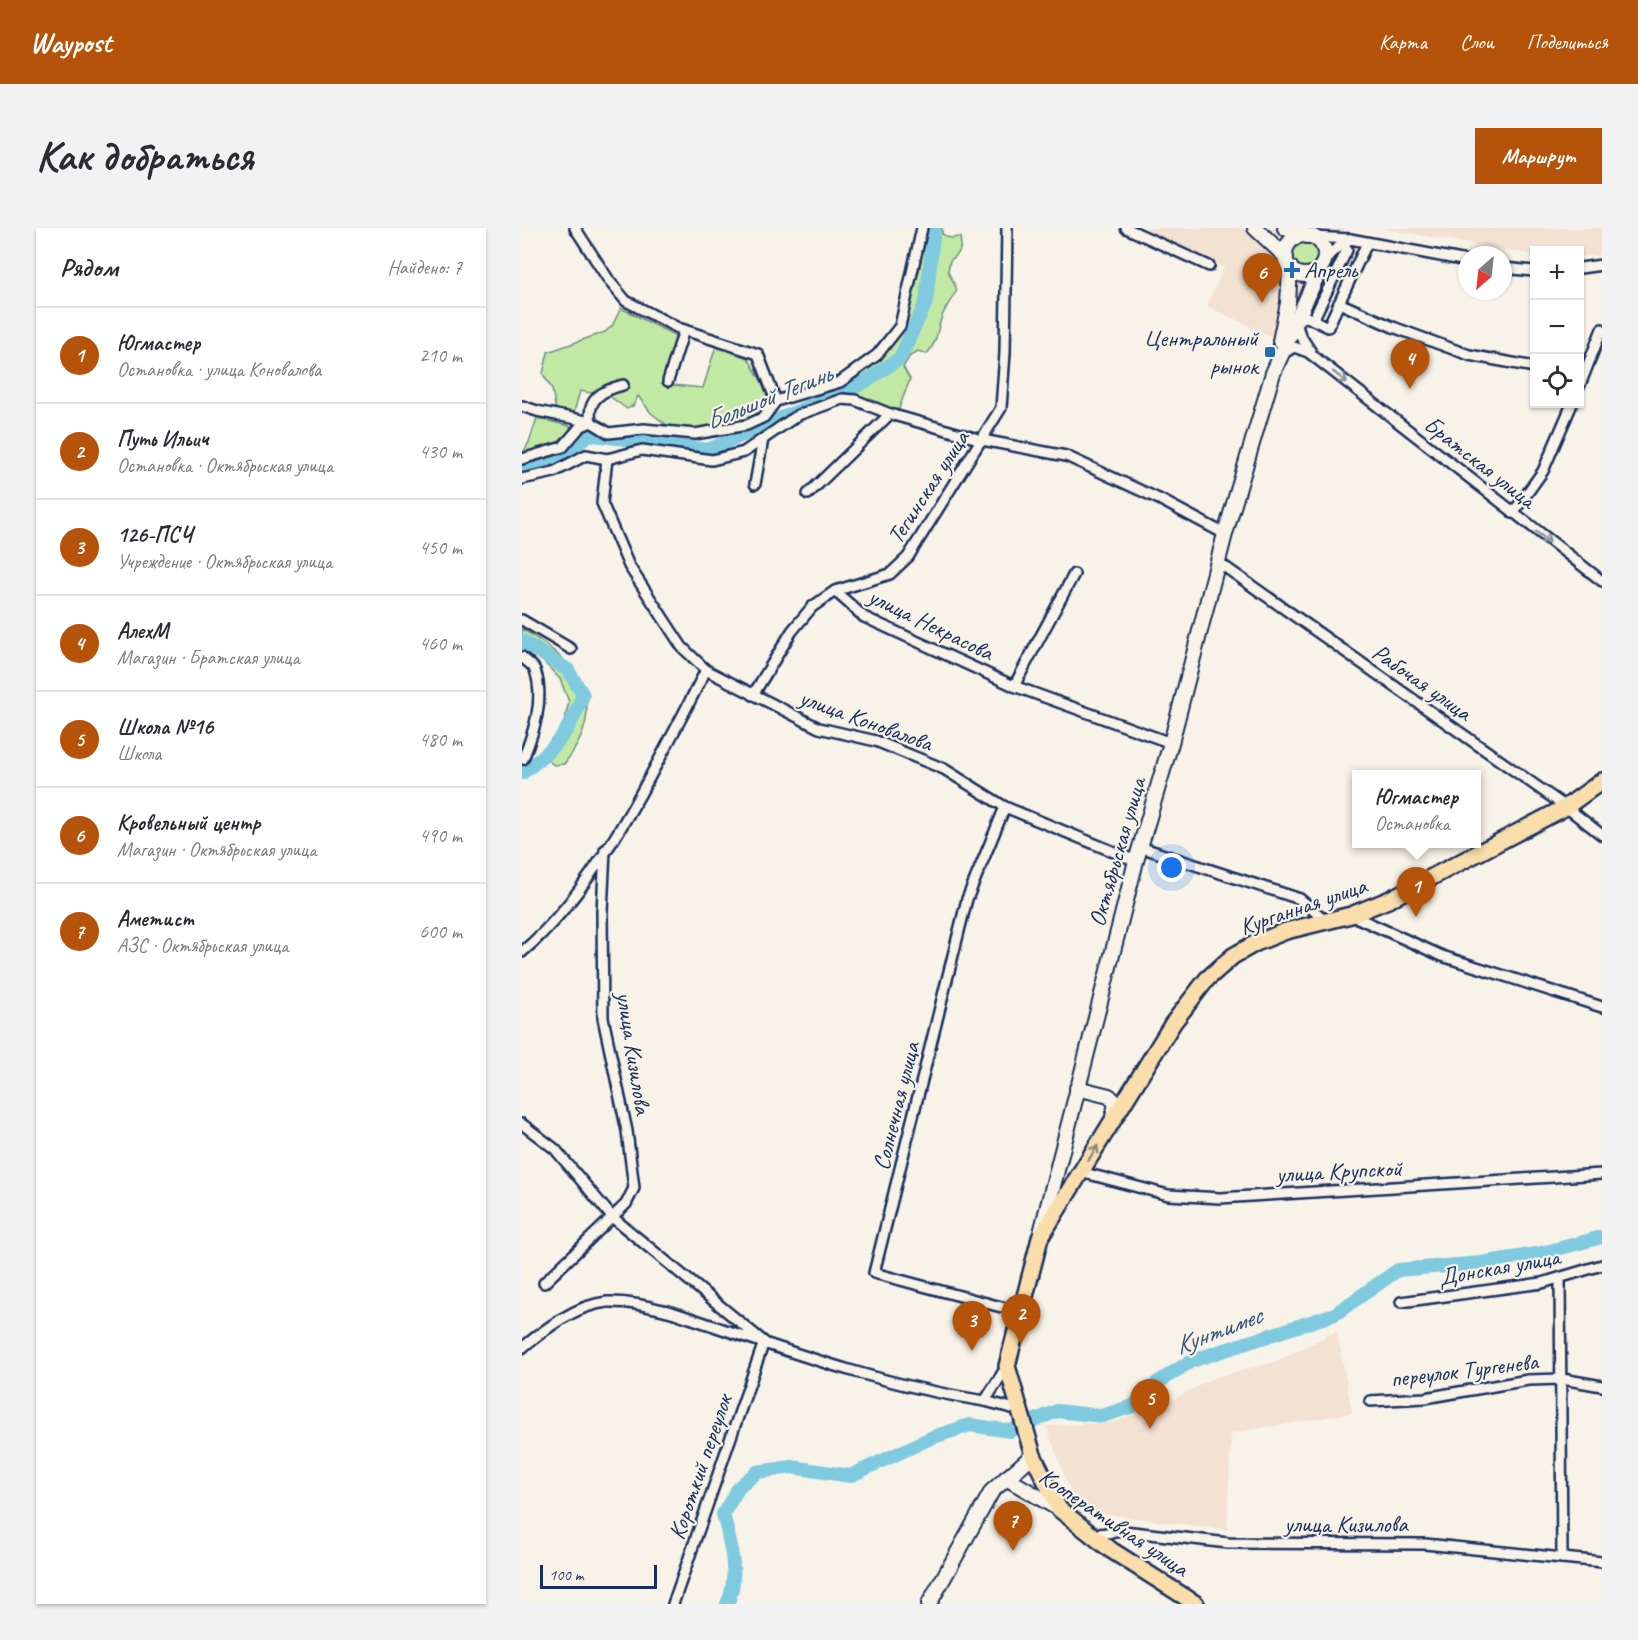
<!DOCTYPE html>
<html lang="ru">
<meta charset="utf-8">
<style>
:root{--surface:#fff;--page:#f2f2f3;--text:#2b2b33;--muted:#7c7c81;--line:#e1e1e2;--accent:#b45309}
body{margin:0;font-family:Caveat,sans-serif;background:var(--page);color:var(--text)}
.controls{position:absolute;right:18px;top:18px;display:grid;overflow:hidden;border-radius:0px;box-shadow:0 2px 4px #0004}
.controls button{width:54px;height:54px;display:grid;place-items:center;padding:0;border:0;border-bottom:2px solid var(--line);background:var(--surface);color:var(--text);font:30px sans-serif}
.compass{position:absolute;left:936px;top:18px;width:54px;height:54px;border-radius:50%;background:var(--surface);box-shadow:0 2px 4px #0004;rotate:207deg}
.scale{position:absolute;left:18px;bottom:15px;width:117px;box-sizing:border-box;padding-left:6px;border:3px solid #1b2f5e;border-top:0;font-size:16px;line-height:21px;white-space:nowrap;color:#1b2f5e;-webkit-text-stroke:4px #f7f3e8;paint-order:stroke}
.you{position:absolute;left:650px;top:640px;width:21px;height:21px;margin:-15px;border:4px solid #fff;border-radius:50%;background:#1a73e8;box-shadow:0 0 0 9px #1a73e833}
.badge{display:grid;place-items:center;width:39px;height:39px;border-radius:50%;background:var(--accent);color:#fff;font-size:20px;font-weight:700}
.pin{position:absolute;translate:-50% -50px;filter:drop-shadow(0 2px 3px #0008)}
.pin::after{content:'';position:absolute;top:32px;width:21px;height:18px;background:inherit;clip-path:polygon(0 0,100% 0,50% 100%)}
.popup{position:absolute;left:830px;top:542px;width:129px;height:78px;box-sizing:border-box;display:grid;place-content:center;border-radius:0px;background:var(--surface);filter:drop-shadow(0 2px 4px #0005);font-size:20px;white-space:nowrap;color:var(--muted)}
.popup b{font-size:22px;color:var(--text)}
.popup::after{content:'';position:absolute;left:50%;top:100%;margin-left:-12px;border:12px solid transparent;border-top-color:var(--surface)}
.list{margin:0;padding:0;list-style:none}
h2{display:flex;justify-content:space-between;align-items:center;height:78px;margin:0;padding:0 24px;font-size:26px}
h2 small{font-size:20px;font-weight:400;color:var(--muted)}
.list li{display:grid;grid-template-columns:39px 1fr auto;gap:18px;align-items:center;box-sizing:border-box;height:96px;padding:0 24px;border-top:2px solid var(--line)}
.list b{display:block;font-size:22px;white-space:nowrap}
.list p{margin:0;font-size:20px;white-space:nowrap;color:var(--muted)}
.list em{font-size:20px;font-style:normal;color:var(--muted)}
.icon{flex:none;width:33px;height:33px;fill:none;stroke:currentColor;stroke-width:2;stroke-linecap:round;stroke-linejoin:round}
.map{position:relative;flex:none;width:1080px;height:1376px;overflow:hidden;border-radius:0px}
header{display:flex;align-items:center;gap:36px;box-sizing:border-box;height:84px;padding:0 30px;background:var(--accent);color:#fff}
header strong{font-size:28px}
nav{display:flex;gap:33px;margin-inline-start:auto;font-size:21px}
.intro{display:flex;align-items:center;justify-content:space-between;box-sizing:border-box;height:144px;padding:0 36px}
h1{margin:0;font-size:42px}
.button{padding:15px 27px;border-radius:0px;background:var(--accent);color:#fff;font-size:21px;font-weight:700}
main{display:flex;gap:36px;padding:0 36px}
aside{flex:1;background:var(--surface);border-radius:0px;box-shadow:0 2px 4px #0004}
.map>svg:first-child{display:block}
.built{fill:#f3e1d1}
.green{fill:#c1e9a4;stroke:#6e8c81;stroke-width:1.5}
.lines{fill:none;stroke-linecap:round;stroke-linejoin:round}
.river{stroke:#80cae0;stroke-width:14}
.street-casing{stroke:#1b2f5e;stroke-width:14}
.secondary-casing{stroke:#1b2f5e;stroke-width:18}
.primary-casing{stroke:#1b2f5e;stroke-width:20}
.street{stroke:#f7f3e8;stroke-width:9}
.secondary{stroke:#f7f3e8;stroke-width:14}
.primary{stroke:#f9deab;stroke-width:15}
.oneway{stroke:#8991a3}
.oneway2{stroke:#8a8684}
.poi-dot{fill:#1f6fb2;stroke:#f7f3e8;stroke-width:2}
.labels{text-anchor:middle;stroke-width:4.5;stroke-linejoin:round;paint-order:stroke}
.poi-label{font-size:24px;fill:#1b2f5e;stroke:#f7f3e8;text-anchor:start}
.street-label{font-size:24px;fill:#1b2f5e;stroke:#f7f3e8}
.water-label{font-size:26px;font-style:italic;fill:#34567e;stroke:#f7f3e8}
</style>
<header>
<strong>Waypost</strong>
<nav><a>Карта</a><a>Слои</a><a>Поделиться</a></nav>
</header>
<div class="intro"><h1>Как добраться</h1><a class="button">Маршрут</a></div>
<main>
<aside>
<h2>Рядом<small>Найдено: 7</small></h2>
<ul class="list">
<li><span class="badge">1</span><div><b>Югмастер</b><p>Остановка · улица Коновалова</p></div><em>210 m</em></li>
<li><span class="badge">2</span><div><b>Путь Ильич</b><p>Остановка · Октябрьская улица</p></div><em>430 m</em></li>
<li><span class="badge">3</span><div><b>126-ПСЧ</b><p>Учреждение · Октябрьская улица</p></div><em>450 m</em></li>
<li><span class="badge">4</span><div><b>АлехМ</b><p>Магазин · Братская улица</p></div><em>460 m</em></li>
<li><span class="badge">5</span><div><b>Школа №16</b><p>Школа</p></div><em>480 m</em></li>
<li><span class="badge">6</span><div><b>Кровельный центр</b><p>Магазин · Октябрьская улица</p></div><em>490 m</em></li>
<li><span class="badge">7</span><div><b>Аметист</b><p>АЗС · Октябрьская улица</p></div><em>600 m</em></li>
</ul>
</aside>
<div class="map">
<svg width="1080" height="1376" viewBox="0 0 1080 1376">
<rect width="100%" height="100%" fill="#f7f3e8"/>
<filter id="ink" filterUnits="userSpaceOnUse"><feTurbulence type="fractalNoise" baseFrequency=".0167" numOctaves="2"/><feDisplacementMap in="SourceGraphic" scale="12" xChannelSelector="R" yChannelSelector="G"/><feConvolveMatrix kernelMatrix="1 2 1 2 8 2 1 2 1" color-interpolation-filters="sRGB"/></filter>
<g filter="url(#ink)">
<!-- built -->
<g class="built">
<path d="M 618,0 L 822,0 L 818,14 L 751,109 L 685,78 L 702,39 Z"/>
<path d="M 857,0 L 1080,0 L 1080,27 L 1058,28 L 1058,22 L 1012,22 L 1012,27 Z"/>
<path d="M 815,1103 L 830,1185 L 709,1205 L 705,1302 L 568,1284 L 549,1265 L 524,1198 L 590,1195 L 652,1171 L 691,1150 L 753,1134 Z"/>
</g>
<!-- green -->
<g class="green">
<path d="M 405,0 L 420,0 L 420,6 L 428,10 L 438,9 C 440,20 438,27 428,32 L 426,43 L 435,62 C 430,71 422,81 419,91 C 414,107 416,112 405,126 L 396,123 L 388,128 L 381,139 L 388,151 L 376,183 L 368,186 L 320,171 L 318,154 L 355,127 L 378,98 L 394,26 L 401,24 Z"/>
<circle cx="784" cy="27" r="14"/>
<path d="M 99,80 L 154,108 L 141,156 L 181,160 L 194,118 L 226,130 L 247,166 L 246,180 L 233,193 L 177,204 L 150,201 L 129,185 L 116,168 L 111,178 L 105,181 L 87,168 L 58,163 L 52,184 L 47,186 L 34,183 L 30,161 L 21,146 L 26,124 L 83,104 L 90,98 Z"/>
<path d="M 15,190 L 47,198 L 50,202 L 37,217 L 0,227 L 7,214 Z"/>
<path d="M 0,401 C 56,434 90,477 42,536 L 32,537 L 25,532 L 21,523 L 30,510 L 40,501 L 47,474 L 38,451 L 15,427 L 13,418 L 0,408 Z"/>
</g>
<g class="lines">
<!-- river -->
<g class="river">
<path d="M 0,239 L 47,229 L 65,206 L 186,222 L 343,154 L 378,130 L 404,74 L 412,0"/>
<path d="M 0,413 L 46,442 L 61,467 C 47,505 33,521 0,545"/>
<path d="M 205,1376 C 218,1350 208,1313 201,1286 L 217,1259 L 235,1244 L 270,1239 L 328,1248 L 411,1209 L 448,1197 L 488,1203 L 535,1183 L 580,1188 L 611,1178 L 635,1155 L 669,1133 L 813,1086 L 876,1042 L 959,1035 L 1020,1025 L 1080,1009"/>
</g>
<!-- street casing -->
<g class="street-casing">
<g id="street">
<path d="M 53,0 L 88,54 L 104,73 L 156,100 L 236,126 L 254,173 L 242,189 L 225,197 L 173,206 L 122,201 L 87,205 L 69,194 C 64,171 81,162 101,157"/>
<path d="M 604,0 L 687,38"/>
<path d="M 791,9 L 828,11 L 945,33"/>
<path d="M 802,35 L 810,24 L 828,11"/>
<path d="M 981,40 L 1012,43"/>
<path d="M 1058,40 L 1080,37"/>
<path d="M 817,75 L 871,99 L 947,127 L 1007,138"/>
<path d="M 774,92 L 785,89 L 806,99 L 845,15"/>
<path d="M 791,92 L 825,22"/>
<path d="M 774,94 L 778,107 L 789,124"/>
<path d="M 762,125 L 772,119 L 786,124 L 1080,353"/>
<path d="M 146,153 L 162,102"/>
<path d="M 1058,157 L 1080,101"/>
<path d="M 254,173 L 318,154 L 355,127 L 378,98 L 400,0"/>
<path d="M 0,178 L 15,183 L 69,194 L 58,199 L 41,219 L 0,231"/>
<path d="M 85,231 L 80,275 L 107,338 L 160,419 L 184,442 L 297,500 L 354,513 L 422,541 L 483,579 L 614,633"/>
<path d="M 0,251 L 32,244 L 64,227 L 85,231 L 120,222 L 190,232 L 222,224 L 276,187 L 320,171 L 333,172 L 368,186 L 460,212 L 544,228 L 639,272 L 703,306"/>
<path d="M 233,256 L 241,211"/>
<path d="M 286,266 L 368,186"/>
<path d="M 991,285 L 1021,243 L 1050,176"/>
<path d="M 696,334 L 1044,579 L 1080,607"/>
<path d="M 313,363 L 342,389 L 492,458 L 649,515"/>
<path d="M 0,392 L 49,421"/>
<path d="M 0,429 C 4,433 11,437 13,442 C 23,471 12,504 1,531"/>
<path d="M 492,458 L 552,346"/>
<path d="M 231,467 L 270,403 L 290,379 L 313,363 L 368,346 L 386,329 L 479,180 L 483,125 L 485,0"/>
<path d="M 483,579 L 445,671 L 352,1045 L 498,1084"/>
<path d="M 618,619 L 778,671 L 804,693"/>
<path d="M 829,687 L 920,728 L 1080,779"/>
<path d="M 0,724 C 76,661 138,530 184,442"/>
<path d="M 0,896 L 33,921 L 90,989 L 242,1114 L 151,1376"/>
<path d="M 559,944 L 646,967 L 698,970 L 1080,946"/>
<path d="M 1038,1050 L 1040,1330"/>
<path d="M 22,1055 L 104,976 L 112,960 L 105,903 L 81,790 L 80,684 L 83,622"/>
<path d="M 879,1074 L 1020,1055 L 1080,1037"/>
<path d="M 0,1120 C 23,1101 54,1077 85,1074 C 106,1073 129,1079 150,1084 C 252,1118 356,1157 463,1173 L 485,1138"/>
<path d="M 463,1173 L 497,1182"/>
<path d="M 848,1173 L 903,1170 L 1006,1152 L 1040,1151 L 1080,1158"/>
<path d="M 568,1307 L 602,1303 L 706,1315 L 903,1316 L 1080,1334"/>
</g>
</g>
<!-- secondary casing -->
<g class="secondary-casing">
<g id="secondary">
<path d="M 733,0 L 764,29"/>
<path d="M 763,0 L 785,8"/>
<circle cx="783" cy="27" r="20"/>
<path d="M 758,113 L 766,75 L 768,39"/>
<path d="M 555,860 L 587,868 L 594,875 L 591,889"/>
<path d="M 519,1005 L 614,633 L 649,515 L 703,306 L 751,145 L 798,41"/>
<path d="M 484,1250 L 537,1281"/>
<path d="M 407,1376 L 470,1263 L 511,1227"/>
</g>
</g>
<!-- primary casing -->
<g class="primary-casing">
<path id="primary" d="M 674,1376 L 589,1322 L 537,1281 L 511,1227 L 485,1138 L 518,1010 L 651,795 L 685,751 L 711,728 L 734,715 L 764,703 L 829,687 L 866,672 L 1044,579 L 1080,553"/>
</g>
<!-- street -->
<use href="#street" class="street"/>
<!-- secondary -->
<use href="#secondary" class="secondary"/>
<!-- primary -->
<use href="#primary" class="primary"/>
</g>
<!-- one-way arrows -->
<defs><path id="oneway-shaft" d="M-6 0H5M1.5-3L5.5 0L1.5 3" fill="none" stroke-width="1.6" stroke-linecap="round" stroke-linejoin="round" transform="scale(1.5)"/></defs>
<g class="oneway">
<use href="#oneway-shaft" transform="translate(818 149) rotate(38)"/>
<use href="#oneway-shaft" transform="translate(1021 309) rotate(37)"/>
</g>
<use class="oneway2" href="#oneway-shaft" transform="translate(571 925) rotate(-58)"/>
</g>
<!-- markers -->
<g class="poi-dot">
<path d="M767 33h6v6h6v6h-6v6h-6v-6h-6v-6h6z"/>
<rect x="742" y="118" width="12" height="12" rx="3"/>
</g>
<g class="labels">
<!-- poi labels -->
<g class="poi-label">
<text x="782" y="50">Апрель</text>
<text x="736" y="118" text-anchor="end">Центральный<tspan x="736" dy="28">рынок</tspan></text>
</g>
<!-- street labels -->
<g class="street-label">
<text transform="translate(958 234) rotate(38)" y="8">Братская улица</text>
<text transform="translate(406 259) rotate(-57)" y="8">Тегинская улица</text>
<text transform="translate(409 396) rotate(26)" y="8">улица Некрасова</text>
<text transform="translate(900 454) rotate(35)" y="8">Рабочая улица</text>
<text transform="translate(344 492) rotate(20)" y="8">улица Коновалова</text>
<text transform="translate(595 624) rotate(-74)" y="8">Октябрьская улица</text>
<text transform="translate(781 678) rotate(-19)" y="8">Курганная улица</text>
<text transform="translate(112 825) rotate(81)" y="8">улица Кизилова</text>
<text transform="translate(374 878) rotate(-76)" y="8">Солнечная улица</text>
<text transform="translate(817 943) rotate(-3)" y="8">улица Крупской</text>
<text transform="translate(977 1039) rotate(-10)" y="8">Донская улица</text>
<text transform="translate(942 1142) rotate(-7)" y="8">переулок Тургенева</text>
<text transform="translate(178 1239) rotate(-71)" y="8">Короткий переулок</text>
<text transform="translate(592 1294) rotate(34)" y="8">Кооперативная улица</text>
<text x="824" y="1304">улица Кизилова</text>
</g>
<!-- water labels -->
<g class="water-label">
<text transform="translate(246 169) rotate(-22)" y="9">Большой Тегинь</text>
<text transform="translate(696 1102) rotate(-21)" y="9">Кунтимес</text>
</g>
</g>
</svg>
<div class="controls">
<button>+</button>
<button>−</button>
<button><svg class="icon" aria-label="locate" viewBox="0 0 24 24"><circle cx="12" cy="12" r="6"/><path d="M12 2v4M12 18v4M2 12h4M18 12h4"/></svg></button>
</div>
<svg class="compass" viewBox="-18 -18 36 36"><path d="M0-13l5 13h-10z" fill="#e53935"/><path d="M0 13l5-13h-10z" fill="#7c7c81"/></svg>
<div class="scale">100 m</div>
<div class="you"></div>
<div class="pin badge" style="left:894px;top:689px">1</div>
<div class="popup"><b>Югмастер</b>Остановка</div>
<div class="pin badge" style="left:499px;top:1116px">2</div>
<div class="pin badge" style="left:450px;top:1123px">3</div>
<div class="pin badge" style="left:888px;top:161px">4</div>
<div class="pin badge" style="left:628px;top:1201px">5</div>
<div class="pin badge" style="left:740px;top:75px">6</div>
<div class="pin badge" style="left:491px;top:1323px">7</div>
</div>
</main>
